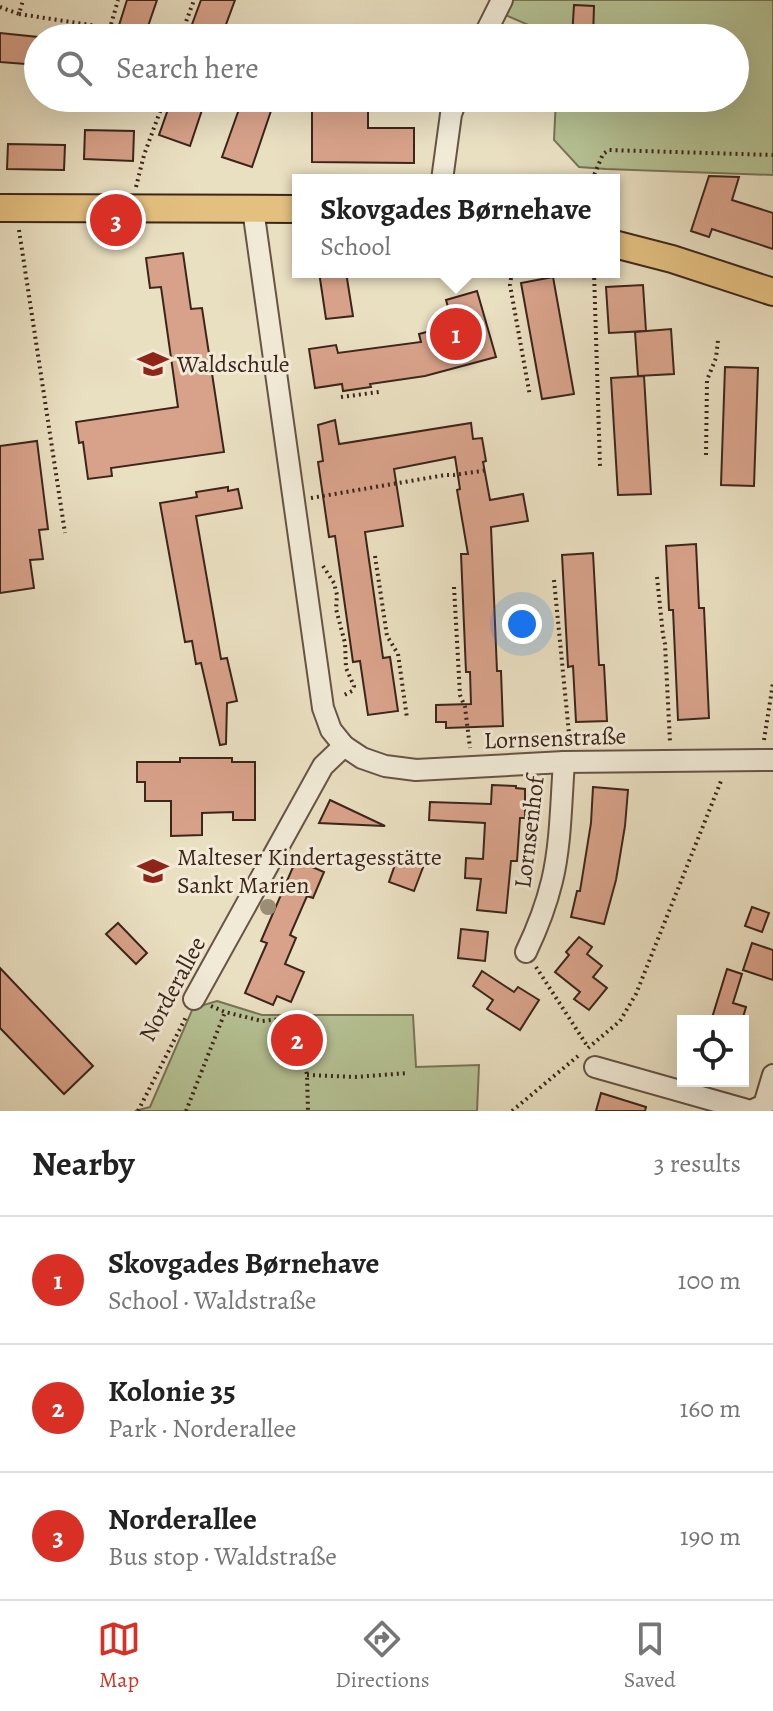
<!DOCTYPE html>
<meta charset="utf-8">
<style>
:root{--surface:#fff;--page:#f6f6f6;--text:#222;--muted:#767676;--line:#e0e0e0;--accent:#d93025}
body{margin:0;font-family:Alegreya,serif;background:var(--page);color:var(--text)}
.controls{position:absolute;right:24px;bottom:24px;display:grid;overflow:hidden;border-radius:0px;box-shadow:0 8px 32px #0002}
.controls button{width:72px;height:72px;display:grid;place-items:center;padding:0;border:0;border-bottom:2px solid var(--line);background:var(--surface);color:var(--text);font:40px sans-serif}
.you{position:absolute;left:522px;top:624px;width:28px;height:28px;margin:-20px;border:6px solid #fff;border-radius:50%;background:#1a73e8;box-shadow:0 0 0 12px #1a73e833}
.badge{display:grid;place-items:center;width:52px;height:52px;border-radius:50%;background:var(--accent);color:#fff;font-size:26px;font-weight:700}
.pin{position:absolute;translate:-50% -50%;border:4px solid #fff;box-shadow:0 2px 8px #0006}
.popup{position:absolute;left:292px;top:174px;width:328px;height:104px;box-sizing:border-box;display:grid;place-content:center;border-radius:0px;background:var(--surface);filter:drop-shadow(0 2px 6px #0005);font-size:26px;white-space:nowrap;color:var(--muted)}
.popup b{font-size:30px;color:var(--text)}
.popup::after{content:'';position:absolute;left:50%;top:100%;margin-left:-16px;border:16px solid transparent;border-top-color:var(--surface)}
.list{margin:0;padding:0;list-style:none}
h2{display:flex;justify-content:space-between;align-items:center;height:104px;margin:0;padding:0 32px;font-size:34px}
h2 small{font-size:26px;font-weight:400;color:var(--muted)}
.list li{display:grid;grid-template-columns:52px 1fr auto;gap:24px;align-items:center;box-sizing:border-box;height:128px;padding:0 32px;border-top:2px solid var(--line)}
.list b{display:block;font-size:30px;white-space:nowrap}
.list p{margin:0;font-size:26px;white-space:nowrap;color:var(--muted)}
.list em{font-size:26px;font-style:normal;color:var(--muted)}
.icon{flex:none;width:44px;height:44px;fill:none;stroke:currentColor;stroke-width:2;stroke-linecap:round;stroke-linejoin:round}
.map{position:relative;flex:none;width:773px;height:1111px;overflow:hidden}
.search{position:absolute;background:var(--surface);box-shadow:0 8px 32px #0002;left:24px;right:24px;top:24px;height:88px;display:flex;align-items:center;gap:20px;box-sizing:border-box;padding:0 28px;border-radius:44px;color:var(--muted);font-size:30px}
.sheet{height:488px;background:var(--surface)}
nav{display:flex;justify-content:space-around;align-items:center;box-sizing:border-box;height:112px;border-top:2px solid var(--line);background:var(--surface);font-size:22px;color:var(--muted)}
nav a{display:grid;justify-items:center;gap:4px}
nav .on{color:var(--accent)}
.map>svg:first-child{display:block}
.green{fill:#b5c294;stroke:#787457;stroke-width:2}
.building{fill:#d8a28a;stroke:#3c251a;stroke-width:2}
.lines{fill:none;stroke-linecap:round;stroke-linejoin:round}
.minor-casing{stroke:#675444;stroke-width:24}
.major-casing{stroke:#3c251a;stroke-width:30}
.path{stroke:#3c251a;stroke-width:4;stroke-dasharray:2 4;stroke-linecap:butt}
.minor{stroke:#f1ead7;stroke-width:20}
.major{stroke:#e4c080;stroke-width:26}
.tree{fill:#9a8e76}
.labels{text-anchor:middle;stroke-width:6;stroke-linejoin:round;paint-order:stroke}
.poi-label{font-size:24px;fill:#3c251a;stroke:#f1ead7;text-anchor:start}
.street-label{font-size:24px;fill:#3c251a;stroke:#f1ead7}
</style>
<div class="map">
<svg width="773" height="1111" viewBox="0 0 773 1111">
<rect width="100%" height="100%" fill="#e9dfc1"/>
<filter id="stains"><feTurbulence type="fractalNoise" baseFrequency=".0025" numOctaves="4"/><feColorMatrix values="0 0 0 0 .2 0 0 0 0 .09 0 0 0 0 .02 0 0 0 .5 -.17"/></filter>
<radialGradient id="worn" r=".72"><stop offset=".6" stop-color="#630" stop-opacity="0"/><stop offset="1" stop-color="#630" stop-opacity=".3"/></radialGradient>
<!-- green -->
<g class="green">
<path d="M 509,0 L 773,0 L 773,175 L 606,169 L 579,167 L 554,140 L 556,98 L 735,98 L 735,38 L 540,38 L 531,26 L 503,14 Z"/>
<path d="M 217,1001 L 262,1015 L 413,1015 L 416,1067 L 479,1065 L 477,1111 L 135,1111 L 150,1107 L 193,1008 Z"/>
</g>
<!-- building -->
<g class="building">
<path d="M 127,0 L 157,0 L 144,38 L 115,38 Z"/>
<path d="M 201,0 L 235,0 L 221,38 L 187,38 Z"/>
<path d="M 574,5 L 594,6 L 593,38 L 572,38 Z"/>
<path d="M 0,33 L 38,37 L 38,65 L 0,62 Z"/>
<path d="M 172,98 L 206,98 L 190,146 L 159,135 Z"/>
<path d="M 243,98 L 251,98 L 273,105 L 252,167 L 222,157 Z"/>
<path d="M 312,106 L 368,107 L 368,128 L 414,128 L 414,163 L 312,162 Z"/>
<path d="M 85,130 L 134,131 L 133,161 L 84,159 Z"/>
<path d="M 8,144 L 65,145 L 64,170 L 7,169 Z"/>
<path d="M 709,176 L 739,177 L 732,200 L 773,213 L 773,249 L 712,229 L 709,237 L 691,231 Z"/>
<path d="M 183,253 L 191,309 L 202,308 L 224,452 L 111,468 L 112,476 L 88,479 L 83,442 L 79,443 L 76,422 L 178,407 L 161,287 L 150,288 L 146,258 Z"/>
<path d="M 319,272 L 346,272 L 353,316 L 326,319 Z"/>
<path d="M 553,277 L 574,394 L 542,399 L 521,283 Z"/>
<path d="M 643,285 L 646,331 L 609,333 L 606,287 Z"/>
<path d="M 477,291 L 496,357 L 425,376 L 370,384 L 371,387 L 343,391 L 342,384 L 315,388 L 309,349 L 336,345 L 338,353 L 421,342 L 419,334 L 453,325 L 446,300 Z"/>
<path d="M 671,329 L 674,374 L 638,376 L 635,332 Z"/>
<path d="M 725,367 L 758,368 L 754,486 L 721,485 Z"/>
<path d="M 644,376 L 651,494 L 618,495 L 611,378 Z"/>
<path d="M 335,420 L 339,444 L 471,423 L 473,439 L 482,438 L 486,461 L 483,462 L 490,500 L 523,494 L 528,521 L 491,527 L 497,671 L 501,671 L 503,726 L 446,728 L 446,722 L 436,722 L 436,705 L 471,704 L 470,672 L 466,672 L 461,554 L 468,554 L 457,490 L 460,489 L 455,457 L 394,469 L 403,526 L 365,532 L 383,658 L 390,657 L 398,711 L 368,715 L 360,661 L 353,662 L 335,536 L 329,537 L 318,462 L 323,461 L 318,425 Z"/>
<path d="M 37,441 L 48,529 L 39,530 L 43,559 L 30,560 L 34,588 L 0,593 L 0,446 Z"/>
<path d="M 228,487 L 228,491 L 238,489 L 242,508 L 196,516 L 221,659 L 227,658 L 237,701 L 227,703 L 226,744 L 220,745 L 201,663 L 196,664 L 192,641 L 185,642 L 160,503 L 197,497 L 196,492 Z"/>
<path d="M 696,544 L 699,608 L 704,608 L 709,718 L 678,720 L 673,610 L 669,610 L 666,546 Z"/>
<path d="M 593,553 L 599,665 L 604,665 L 607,721 L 576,722 L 573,666 L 568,667 L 562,555 Z"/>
<path d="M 180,758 L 232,758 L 232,762 L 255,762 L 255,820 L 233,820 L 233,812 L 202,813 L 202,835 L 171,836 L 171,801 L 145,801 L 145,782 L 137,782 L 137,762 L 180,762 Z"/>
<path d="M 492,785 L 516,786 L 516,788 L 525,789 L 525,818 L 520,818 L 517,861 L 511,861 L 506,913 L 477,910 L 481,879 L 465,878 L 466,858 L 483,859 L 485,823 L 429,820 L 430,802 L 491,804 Z"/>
<path d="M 593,787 L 628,790 L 625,826 L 616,880 L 604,924 L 571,917 L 577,891 L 580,891 L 591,823 Z"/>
<path d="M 330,800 L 385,826 L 384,826 L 319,823 Z"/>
<path d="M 399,853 L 425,862 L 414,891 L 389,882 Z"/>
<path d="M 296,860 L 324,872 L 313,898 L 307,896 L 290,935 L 296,938 L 285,964 L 304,972 L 291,1002 L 277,996 L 273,1005 L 245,993 L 267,943 L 261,941 Z"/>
<path d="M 752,907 L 769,913 L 762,932 L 745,926 Z"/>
<path d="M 118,923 L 147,953 L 136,964 L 106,934 Z"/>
<path d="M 461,929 L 488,932 L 485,961 L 458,958 Z"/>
<path d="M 579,937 L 592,947 L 587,954 L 602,966 L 593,977 L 607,988 L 589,1010 L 574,999 L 580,992 L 555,972 L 569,955 L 566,952 Z"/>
<path d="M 752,943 L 773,950 L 773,980 L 743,970 Z"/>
<path d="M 0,968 L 93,1066 L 64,1094 L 0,1028 Z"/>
<path d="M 727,969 L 742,974 L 733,1003 L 746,1007 L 742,1021 L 711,1021 Z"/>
<path d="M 482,971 L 514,992 L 518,987 L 539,1000 L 520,1030 L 487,1009 L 493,1000 L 473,986 Z"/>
<path d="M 601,1093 L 646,1107 L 645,1111 L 596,1111 Z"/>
</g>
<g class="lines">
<!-- minor casing -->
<g class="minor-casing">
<g id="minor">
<path d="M 483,38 L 502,0"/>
<path d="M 442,180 L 451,114 L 457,98"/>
<path d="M 253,209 L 323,708 L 331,730 L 344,746 L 362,758 L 385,766 L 416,770 L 564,762 L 773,760"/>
<path d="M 526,952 C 537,929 546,906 552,881 C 561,844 561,801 564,762"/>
<path d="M 194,999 L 323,766 L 344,746"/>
<path d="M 595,1067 L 751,1111 L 764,1105 L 773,1075"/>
</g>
</g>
<!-- major casing -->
<g class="major-casing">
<g id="major">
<path d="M 0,208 L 298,209"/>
<path d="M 614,244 L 672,259 L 773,292"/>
</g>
</g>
<!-- path -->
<g class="path">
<path d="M 0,7 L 19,14 L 23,0"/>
<path d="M 19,14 L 110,28 L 118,0"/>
<path d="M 180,38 L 194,0"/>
<path d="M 592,180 L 603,154 L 609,150 L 773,155"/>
<path d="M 136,187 L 144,155 L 165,98"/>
<path d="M 19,230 L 65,533"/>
<path d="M 594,272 L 600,466"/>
<path d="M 511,278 L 510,285 L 530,396"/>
<path d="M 341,397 L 379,392"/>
<path d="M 706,455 L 707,380 L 716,358 L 718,340"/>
<path d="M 311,498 L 445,475 L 454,475 L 488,470"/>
<path d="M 375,556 L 387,636 L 398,654 L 407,718"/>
<path d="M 323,566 L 334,583 L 337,595 L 336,609 L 345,643 L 346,668 L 354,686 L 352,691 L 342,696"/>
<path d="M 657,577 L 663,635 L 665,644 L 670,742"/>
<path d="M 554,580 L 570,744"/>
<path d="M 454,587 L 460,695 L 465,707 L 470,748"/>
<path d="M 764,740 L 773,683"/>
<path d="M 536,967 L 588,1047"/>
<path d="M 211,1006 L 225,1012 L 262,1021 L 281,1019 L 293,1021 L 299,1029 L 307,1075 L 308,1111"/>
<path d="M 588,1048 L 620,1021 L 636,994 L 721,781"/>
<path d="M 307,1075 L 355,1077 L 408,1073"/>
<path d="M 138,1111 L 186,1017"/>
<path d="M 186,1111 L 225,1012"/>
<path d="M 512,1111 L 578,1056"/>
</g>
<!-- minor -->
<use href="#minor" class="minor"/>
<!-- major -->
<use href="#major" class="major"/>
</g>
<!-- trees -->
<circle class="tree" cx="268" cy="907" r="8"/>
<!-- icons -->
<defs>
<g id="school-bare" transform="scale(2.4)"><path d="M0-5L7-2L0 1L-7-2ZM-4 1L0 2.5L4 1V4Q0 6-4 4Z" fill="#8f2418" stroke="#f1ead7" stroke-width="2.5" paint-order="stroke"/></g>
</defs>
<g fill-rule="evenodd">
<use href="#school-bare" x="153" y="364"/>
<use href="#school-bare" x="153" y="871"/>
</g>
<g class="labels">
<!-- poi labels -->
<g class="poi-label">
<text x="177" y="372">Waldschule</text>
<text x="177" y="865">Malteser Kindertagesstätte<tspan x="177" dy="28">Sankt Marien</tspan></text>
</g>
<!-- street labels -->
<g class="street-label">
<text transform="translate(555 738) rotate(-2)" y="8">Lornsenstraße</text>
<text transform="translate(529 832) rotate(-83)" y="8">Lornsenhof</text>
<text transform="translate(172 989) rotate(-62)" y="8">Norderallee</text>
</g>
</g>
<rect width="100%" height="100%" filter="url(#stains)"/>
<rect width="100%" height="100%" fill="url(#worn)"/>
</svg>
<div class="controls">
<button><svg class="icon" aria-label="locate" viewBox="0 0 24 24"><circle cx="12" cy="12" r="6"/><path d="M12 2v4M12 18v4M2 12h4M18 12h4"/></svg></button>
</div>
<div class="you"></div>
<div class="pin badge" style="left:456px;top:334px">1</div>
<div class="popup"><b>Skovgades Børnehave</b>School</div>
<div class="pin badge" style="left:297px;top:1040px">2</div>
<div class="pin badge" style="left:116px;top:220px">3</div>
<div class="search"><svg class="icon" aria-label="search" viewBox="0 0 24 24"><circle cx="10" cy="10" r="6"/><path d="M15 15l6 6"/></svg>Search here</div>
</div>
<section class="sheet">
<h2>Nearby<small>3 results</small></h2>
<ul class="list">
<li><span class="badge">1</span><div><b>Skovgades Børnehave</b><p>School · Waldstraße</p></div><em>100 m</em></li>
<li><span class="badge">2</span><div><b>Kolonie 35</b><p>Park · Norderallee</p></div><em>160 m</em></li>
<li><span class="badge">3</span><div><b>Norderallee</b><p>Bus stop · Waldstraße</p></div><em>190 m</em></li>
</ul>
</section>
<nav>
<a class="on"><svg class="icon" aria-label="map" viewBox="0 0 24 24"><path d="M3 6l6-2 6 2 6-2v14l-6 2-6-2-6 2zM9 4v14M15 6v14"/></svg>Map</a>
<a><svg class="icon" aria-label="directions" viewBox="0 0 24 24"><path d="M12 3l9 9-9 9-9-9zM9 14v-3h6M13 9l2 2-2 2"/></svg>Directions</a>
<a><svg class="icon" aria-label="saved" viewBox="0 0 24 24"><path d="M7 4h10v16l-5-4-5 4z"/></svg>Saved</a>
</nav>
